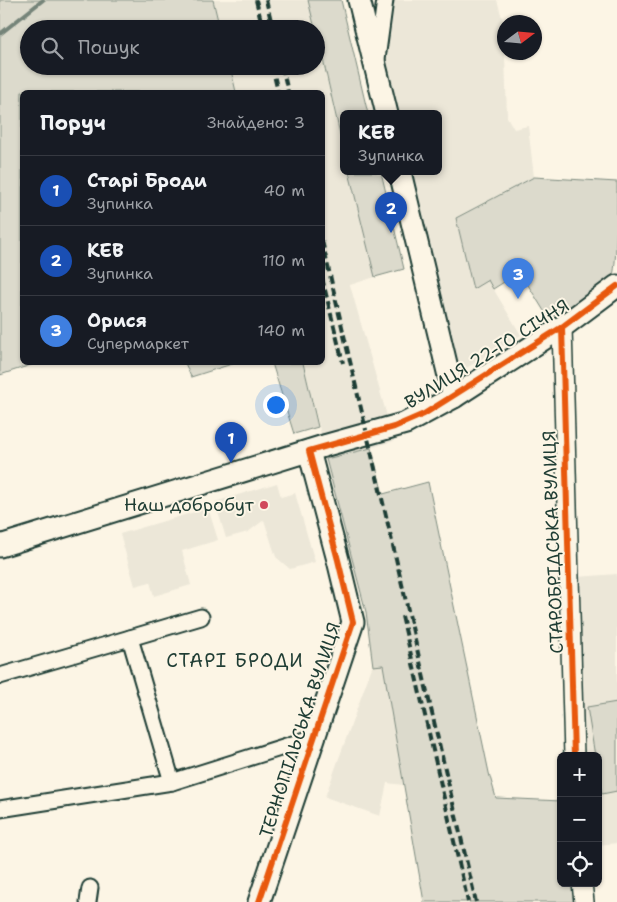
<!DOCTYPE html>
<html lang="uk">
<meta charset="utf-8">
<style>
:root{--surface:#171b24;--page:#20242c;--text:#f1f3f6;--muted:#9ea1a6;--line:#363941;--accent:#d1495b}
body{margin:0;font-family:"Shantell Sans",sans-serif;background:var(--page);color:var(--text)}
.controls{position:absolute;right:15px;bottom:15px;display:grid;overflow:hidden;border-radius:8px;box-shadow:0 1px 4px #0004}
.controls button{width:45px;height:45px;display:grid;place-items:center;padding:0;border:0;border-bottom:1px solid var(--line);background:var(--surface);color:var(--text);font:25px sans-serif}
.compass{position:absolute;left:497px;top:15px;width:45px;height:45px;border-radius:50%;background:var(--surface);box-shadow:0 1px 4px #0004;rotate:74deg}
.you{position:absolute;left:275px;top:404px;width:18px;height:18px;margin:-12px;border:4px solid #fff;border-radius:50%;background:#1a73e8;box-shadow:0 0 0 8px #1a73e833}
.badge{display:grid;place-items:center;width:32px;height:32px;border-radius:50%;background:var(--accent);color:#fff;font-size:16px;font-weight:700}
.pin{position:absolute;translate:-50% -41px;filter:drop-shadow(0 1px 2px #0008)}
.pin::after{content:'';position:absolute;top:26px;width:18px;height:15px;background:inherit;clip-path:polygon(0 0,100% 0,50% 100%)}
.popup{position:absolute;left:340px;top:110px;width:102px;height:65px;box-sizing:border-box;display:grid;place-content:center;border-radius:8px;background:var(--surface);filter:drop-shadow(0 1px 4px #0005);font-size:16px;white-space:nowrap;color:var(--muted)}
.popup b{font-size:19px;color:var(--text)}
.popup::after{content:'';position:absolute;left:50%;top:100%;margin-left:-10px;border:10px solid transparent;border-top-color:var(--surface)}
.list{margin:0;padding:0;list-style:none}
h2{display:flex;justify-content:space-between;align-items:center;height:65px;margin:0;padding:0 20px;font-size:21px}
h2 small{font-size:16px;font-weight:400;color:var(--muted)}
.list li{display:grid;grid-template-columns:32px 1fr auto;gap:15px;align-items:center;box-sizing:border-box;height:70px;padding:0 20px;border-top:1px solid var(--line)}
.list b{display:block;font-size:19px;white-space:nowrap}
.list p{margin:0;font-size:16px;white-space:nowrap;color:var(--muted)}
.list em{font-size:16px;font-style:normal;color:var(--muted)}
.icon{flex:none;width:28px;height:28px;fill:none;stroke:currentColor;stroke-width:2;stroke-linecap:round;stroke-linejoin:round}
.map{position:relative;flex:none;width:617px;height:902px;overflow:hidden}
.search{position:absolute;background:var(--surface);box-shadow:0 1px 4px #0004;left:20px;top:20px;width:305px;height:55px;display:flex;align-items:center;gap:12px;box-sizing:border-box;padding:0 18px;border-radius:28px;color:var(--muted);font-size:19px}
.panel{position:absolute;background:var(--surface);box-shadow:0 1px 4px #0004;left:20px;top:90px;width:305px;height:275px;border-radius:8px}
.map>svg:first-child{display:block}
.built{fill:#ece7d8}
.green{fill:#dcdacc;stroke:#7e8c80}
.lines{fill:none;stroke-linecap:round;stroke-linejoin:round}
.stream{stroke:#758479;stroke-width:4}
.minor-casing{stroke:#1f3d34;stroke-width:19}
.tertiary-casing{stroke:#1f3d34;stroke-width:22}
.secondary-casing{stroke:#1f3d34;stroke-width:25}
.minor{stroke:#fcf5e5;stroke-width:15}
.tertiary{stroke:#fcf5e5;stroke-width:19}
.secondary{stroke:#fcf5e5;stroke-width:21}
.rail{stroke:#1f3d34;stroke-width:4;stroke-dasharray:8 4;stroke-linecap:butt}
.cycleway-casing{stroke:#fcf5e5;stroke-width:9}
.cycleway{stroke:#e8590c;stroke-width:6}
.poi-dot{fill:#d1495b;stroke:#fcf5e5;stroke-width:2}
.labels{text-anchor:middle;stroke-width:4;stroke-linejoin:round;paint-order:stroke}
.street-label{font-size:18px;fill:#1f3d34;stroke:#fcf5e5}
.poi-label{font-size:18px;fill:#1f3d34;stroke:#fcf5e5;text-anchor:end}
.neighbourhood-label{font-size:19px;letter-spacing:1px;fill:#1f3d34;stroke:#fcf5e5}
</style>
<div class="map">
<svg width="617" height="902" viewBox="0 0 617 902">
<rect width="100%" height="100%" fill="#fcf5e5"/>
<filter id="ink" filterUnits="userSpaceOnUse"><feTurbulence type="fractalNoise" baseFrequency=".02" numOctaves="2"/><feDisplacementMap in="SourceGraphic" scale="10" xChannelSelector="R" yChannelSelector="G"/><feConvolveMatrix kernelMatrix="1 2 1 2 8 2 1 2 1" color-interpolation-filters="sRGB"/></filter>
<g filter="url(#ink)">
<!-- built -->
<g class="built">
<path d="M 213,0 L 308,0 L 315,29 L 220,29 Z"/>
<path d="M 392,0 L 497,0 L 504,25 L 507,117 L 514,129 L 528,126 L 534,177 L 456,218 L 473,289 L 488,280 L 521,335 L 458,373 L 405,172 L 438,172 L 438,114 L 392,114 L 382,73 Z"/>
<path d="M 316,34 L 343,147 L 344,172 L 349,172 L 375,277 L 350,285 L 394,441 L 370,448 L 383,494 L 427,483 L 495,799 L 395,731 L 403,785 L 387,783 L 380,816 L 325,797 L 372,667 L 374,666 L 366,612 L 303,363 L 322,362 L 322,92 L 236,92 L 230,66 L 316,66 Z"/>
<path d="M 277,483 L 281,497 L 295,493 L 315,562 L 290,569 L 276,557 L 264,520 L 248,532 L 226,538 L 215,502 Z"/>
<path d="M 208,508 L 218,540 L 182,551 L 191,585 L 154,596 L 150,582 L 135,586 L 120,534 Z"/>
<path d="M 617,574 L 617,843 L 598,845 L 598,756 L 583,756 L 577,577 Z"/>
</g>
<!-- green -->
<g class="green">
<path d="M 0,0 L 213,0 L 220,29 L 29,29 L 29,66 L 230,66 L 236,92 L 22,92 L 22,362 L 37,363 L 0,375 Z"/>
<path d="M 308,0 L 341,0 L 368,114 L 344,114 L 343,147 L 316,29 L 315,29 Z"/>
<path d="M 349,172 L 381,172 L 404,269 L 375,277 Z"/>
<path d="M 534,177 L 617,182 C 617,200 617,263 613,275 C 600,293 568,307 549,319 L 520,272 L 493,289 L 488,280 L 473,289 L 456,218 Z"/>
<path d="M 185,363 L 235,363 L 191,377 Z"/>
<path d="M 272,363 L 303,363 L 318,427 L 294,434 Z"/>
<path d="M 371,448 L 383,494 L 428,482 L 489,773 L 496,798 L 561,801 L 561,883 L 572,883 L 574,902 L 424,902 L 383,665 L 373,666 L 366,612 L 326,459 Z"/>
<path d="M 617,702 L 617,791 L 602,794 L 598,774 L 598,756 L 595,756 L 587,707 Z"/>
</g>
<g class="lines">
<!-- stream -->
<path class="stream" d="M 0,34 L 43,0"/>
<!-- minor casing -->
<g class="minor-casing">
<g id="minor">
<path d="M 377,59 L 385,0"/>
<path d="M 0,676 L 130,638"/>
<path d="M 172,782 L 130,638 L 201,617"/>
<path d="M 0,809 L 172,782 L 315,737"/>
<path d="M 88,902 L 90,888"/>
</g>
</g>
<!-- tertiary casing -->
<g class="tertiary-casing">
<g id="tertiary">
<path d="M 562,327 L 574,756"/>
<path d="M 582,883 L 584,902"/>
</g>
</g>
<!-- secondary casing -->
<g class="secondary-casing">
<g id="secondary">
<path d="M 359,0 L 387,114"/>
<path d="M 400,172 L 454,397"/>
<path d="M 0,546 L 327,445 L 406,423 L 454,397 L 562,327 L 617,286"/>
<path d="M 259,902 L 353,622 L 338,560 L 309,451"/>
</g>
</g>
<!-- minor -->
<use href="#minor" class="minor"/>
<!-- tertiary -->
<use href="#tertiary" class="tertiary"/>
<!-- secondary -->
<use href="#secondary" class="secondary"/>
<!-- rail -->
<g class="rail">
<path d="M 256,0 L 263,29"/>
<path d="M 266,0 L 273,29"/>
<path d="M 272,66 L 278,92"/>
<path d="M 282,66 L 288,92"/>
<path d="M 322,241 L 476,902"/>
<path d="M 322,278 L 343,363"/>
<path d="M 402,616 L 468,902"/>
</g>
<!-- cycleway casing -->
<g class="cycleway-casing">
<g id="cycleway">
<path d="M 562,327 L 574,756"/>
<path d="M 259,902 L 353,622 L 338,560 L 309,451 L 394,427 L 424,414 L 562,327 L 617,286"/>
</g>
</g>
<!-- cycleway -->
<use href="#cycleway" class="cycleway"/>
</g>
</g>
<!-- markers -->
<circle class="poi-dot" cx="264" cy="505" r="5"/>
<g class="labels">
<!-- street labels -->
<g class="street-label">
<text transform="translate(487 354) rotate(-32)" y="6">ВУЛИЦЯ 22-ГО СІЧНЯ</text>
<text transform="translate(553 542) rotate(-92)" y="6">СТАРОБРІДСЬКА ВУЛИЦЯ</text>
<text transform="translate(300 730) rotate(-72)" y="6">ТЕРНОПІЛЬСЬКА ВУЛИЦЯ</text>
</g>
<!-- poi labels -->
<g class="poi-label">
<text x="254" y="511">Наш добробут</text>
</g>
<!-- neighbourhood labels -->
<g class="neighbourhood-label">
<text x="235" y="667">СТАРІ БРОДИ</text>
</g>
</g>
</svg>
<div class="controls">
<button>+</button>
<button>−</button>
<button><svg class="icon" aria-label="locate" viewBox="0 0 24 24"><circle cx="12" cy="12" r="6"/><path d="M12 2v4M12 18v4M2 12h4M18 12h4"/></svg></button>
</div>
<svg class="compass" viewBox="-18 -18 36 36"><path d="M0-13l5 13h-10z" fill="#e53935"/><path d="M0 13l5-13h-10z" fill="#9ea1a6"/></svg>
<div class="you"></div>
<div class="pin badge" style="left:231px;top:463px;background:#1a4fb4">1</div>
<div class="pin badge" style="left:391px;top:233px;background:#1a4fb4">2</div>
<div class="popup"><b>КЕВ</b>Зупинка</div>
<div class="pin badge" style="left:518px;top:299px;background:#3f7fe0">3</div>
<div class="search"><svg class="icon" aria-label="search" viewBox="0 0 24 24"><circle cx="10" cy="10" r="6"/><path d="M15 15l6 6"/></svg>Пошук</div>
<section class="panel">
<h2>Поруч<small>Знайдено: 3</small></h2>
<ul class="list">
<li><span class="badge" style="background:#1a4fb4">1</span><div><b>Старі Броди</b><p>Зупинка</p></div><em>40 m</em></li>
<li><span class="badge" style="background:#1a4fb4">2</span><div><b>КЕВ</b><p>Зупинка</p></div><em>110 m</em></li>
<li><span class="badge" style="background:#3f7fe0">3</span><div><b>Орися</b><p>Супермаркет</p></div><em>140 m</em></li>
</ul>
</section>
</div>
